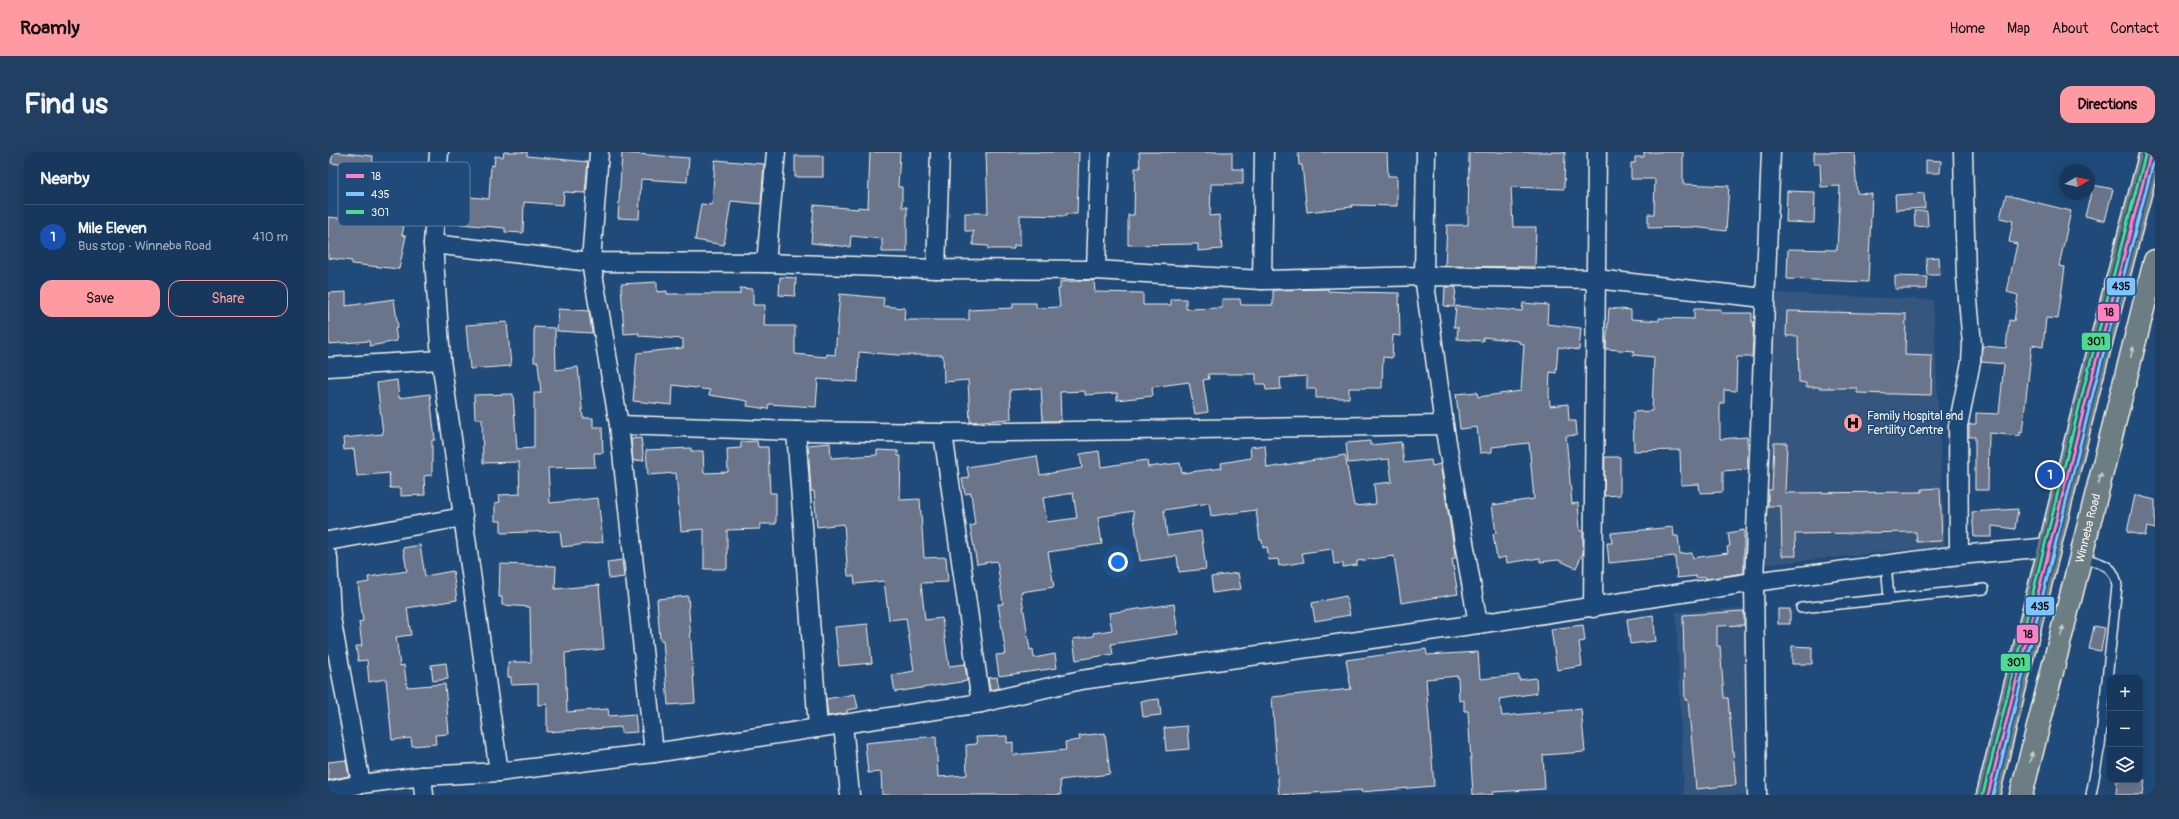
<!DOCTYPE html>
<meta charset="utf-8">
<style>
:root{--surface:#17385c;--page:#203f62;--text:#f1f3f6;--muted:#9eacbb;--line:#365272;--accent:#ff9aa2}
body{margin:0;font-family:Pangolin,sans-serif;background:var(--page);color:var(--text)}
.controls{position:absolute;right:12px;bottom:12px;display:grid;overflow:hidden;border-radius:8px;box-shadow:0 4px 16px #0002}
.controls button{width:36px;height:36px;display:grid;place-items:center;padding:0;border:0;border-bottom:1px solid var(--line);background:var(--surface);color:var(--text);font:20px sans-serif}
.compass{position:absolute;left:1731px;top:12px;width:36px;height:36px;border-radius:50%;background:var(--surface);box-shadow:0 4px 16px #0002;rotate:81deg}
.you{position:absolute;left:790px;top:410px;width:14px;height:14px;margin:-10px;border:3px solid #fff;border-radius:50%;background:#1a73e8;box-shadow:0 0 0 6px #1a73e833}
.badge{display:grid;place-items:center;width:26px;height:26px;border-radius:50%;background:var(--accent);color:#fff;font-size:13px;font-weight:700}
.pin{position:absolute;translate:-50% -50%;border:2px solid #fff;box-shadow:0 1px 4px #0006}
.list{margin:0;padding:0;list-style:none}
h2{display:flex;justify-content:space-between;align-items:center;height:52px;margin:0;padding:0 16px;font-size:17px}
h2 small{font-size:13px;font-weight:400;color:var(--muted)}
.list li{display:grid;grid-template-columns:26px 1fr auto;gap:12px;align-items:center;box-sizing:border-box;height:64px;padding:0 16px;border-top:1px solid var(--line)}
.list b{display:block;font-size:15px;white-space:nowrap}
.list p{margin:0;font-size:13px;white-space:nowrap;color:var(--muted)}
.list em{font-size:13px;font-style:normal;color:var(--muted)}
.actions{display:flex;gap:8px;padding:12px 16px}
.actions a{flex:1;padding:9px 0;border:1px solid var(--accent);border-radius:12px;text-align:center;font-size:14px;color:var(--accent)}
.actions .main{background:var(--accent);color:#111}
.icon{flex:none;width:22px;height:22px;fill:none;stroke:currentColor;stroke-width:2;stroke-linecap:round;stroke-linejoin:round}
.map{position:relative;flex:none;width:1827px;height:643px;overflow:hidden;border-radius:12px}
header{display:flex;align-items:center;gap:24px;box-sizing:border-box;height:56px;padding:0 20px;background:var(--accent);color:#111}
header strong{font-size:19px}
nav{display:flex;gap:22px;margin-inline-start:auto;font-size:14px}
.intro{display:flex;align-items:center;justify-content:space-between;box-sizing:border-box;height:96px;padding:0 24px}
h1{margin:0;font-size:28px}
.button{padding:10px 18px;border-radius:12px;background:var(--accent);color:#111;font-size:14px;font-weight:700}
main{display:flex;gap:24px;padding:0 24px}
aside{flex:1;background:var(--surface);border-radius:12px;box-shadow:0 4px 16px #0002}
.map>svg:first-child{display:block}
.built{fill:#36577f}
.building{fill:#6b748b;stroke:#f4f1e8;fill-rule:evenodd}
.lines{fill:none;stroke-linecap:round;stroke-linejoin:round}
.lane-casing{stroke:#f4f1e8;stroke-width:12}
.street-casing{stroke:#f4f1e8;stroke-width:21}
.highway-casing{stroke:#f4f1e8;stroke-width:25}
.lane{stroke:#1f4a7a;stroke-width:9}
.street{stroke:#1f4a7a;stroke-width:18}
.highway{stroke:#6c7e84;stroke-width:22}
.bus-1-casing{stroke:#1f4a7a;stroke-width:6}
.bus-2-casing{stroke:#1f4a7a;stroke-width:6}
.bus-3-casing{stroke:#1f4a7a;stroke-width:6}
.bus-1{stroke:#ff80c5;stroke-width:3}
.bus-2{stroke:#80c4ff;stroke-width:3}
.bus-3{stroke:#4ddb92;stroke-width:3}
.oneway{fill:#cbceca}
.labels{text-anchor:middle;stroke-width:3;stroke-linejoin:round;paint-order:stroke}
.poi-label{font-size:12px;fill:#f4f1e8;stroke:#1f4a7a;text-anchor:start}
.street-label{font-size:12px;fill:#f4f1e8;stroke:#1f4a7a}
.key{fill:#1f4a7a;stroke:#5f7c9b;stroke-width:1}
.key-label{font-size:11px;fill:#f4f1e8}
.line-badge{stroke:#1f4a7a;stroke-width:1.5}
.pale-badge-label{font-size:11px;text-anchor:middle;font-weight:bold;fill:#111}
</style>
<header>
<strong>Roamly</strong>
<nav><a>Home</a><a>Map</a><a>About</a><a>Contact</a></nav>
</header>
<div class="intro"><h1>Find us</h1><a class="button">Directions</a></div>
<main>
<aside>
<h2>Nearby<small></small></h2>
<ul class="list">
<li><span class="badge" style="background:#1a4fb4">1</span><div><b>Mile Eleven</b><p>Bus stop · Winneba Road</p></div><em>410 m</em></li>
</ul>
<div class="actions"><a class="main">Save</a><a>Share</a></div>
</aside>
<div class="map">
<svg width="1827" height="643" viewBox="0 0 1827 643">
<rect width="100%" height="100%" fill="#1f4a7a"/>
<filter id="ink" filterUnits="userSpaceOnUse"><feTurbulence type="fractalNoise" baseFrequency=".025" numOctaves="2"/><feDisplacementMap in="SourceGraphic" scale="8" xChannelSelector="R" yChannelSelector="G"/><feConvolveMatrix kernelMatrix="1 2 1 2 8 2 1 2 1" color-interpolation-filters="sRGB"/></filter>
<g filter="url(#ink)">
<!-- built -->
<g class="built">
<path d="M 1443,141 L 1605,148 L 1617,394 L 1433,413 Z"/>
<path d="M 1425,456 L 1426,643 L 1356,643 L 1348,460 Z"/>
</g>
<!-- building -->
<g class="building">
<path d="M 5,0 L 45,4 L 44,17 L 3,11 Z"/>
<path d="M 176,0 L 199,0 L 199,4 L 260,10 L 257,41 L 236,40 L 235,53 L 196,50 L 195,81 L 177,80 L 177,76 L 132,72 L 134,44 L 161,47 L 163,13 L 166,14 L 167,4 L 175,5 Z"/>
<path d="M 542,0 L 572,0 L 570,35 L 574,35 L 574,55 L 579,55 L 579,100 L 554,100 L 554,87 L 523,84 L 522,95 L 483,91 L 486,53 L 530,57 L 530,55 L 540,56 Z"/>
<path d="M 658,0 L 751,0 L 749,62 L 738,62 L 738,64 L 692,63 L 692,94 L 686,93 L 686,97 L 660,97 L 660,94 L 645,93 L 645,79 L 637,79 L 637,61 L 660,61 Z"/>
<path d="M 811,0 L 904,0 L 904,17 L 915,17 L 915,32 L 883,32 L 882,64 L 891,63 L 894,97 L 870,99 L 870,92 L 800,93 L 800,63 L 806,63 L 807,16 L 812,16 Z"/>
<path d="M 970,0 L 1059,0 L 1060,24 L 1069,24 L 1069,54 L 1023,53 L 1024,55 L 979,60 L 974,13 L 971,13 Z"/>
<path d="M 1141,0 L 1237,0 L 1236,37 L 1183,35 L 1185,75 L 1208,75 L 1207,115 L 1117,114 L 1119,73 L 1140,73 Z"/>
<path d="M 1316,0 L 1355,0 L 1355,32 L 1401,34 L 1398,79 L 1365,75 L 1320,76 L 1320,62 L 1326,62 L 1327,27 L 1303,27 L 1303,11 L 1307,11 L 1307,5 L 1316,5 Z"/>
<path d="M 1486,0 L 1526,0 L 1529,41 L 1544,42 L 1540,130 L 1459,127 L 1460,97 L 1509,98 L 1512,34 L 1493,35 L 1492,12 L 1486,12 Z"/>
<path d="M 294,1 L 361,6 L 359,30 L 313,27 L 311,67 L 290,66 Z"/>
<rect x="467" y="4" width="28" height="21"/>
<path d="M 387,8 L 436,12 L 433,52 L 403,49 L 396,93 L 367,88 L 373,52 L 384,53 Z"/>
<path d="M 1598,8 L 1613,9 L 1612,21 L 1598,21 Z"/>
<path d="M 37,16 L 94,28 L 92,45 L 75,42 L 70,73 L 76,74 L 74,83 L 78,84 L 71,117 L 24,112 L 24,109 L 0,106 L 0,65 L 29,68 Z"/>
<path d="M 1765,33 L 1785,37 L 1777,69 L 1757,64 Z"/>
<path d="M 1459,39 L 1487,40 L 1486,71 L 1458,70 Z"/>
<path d="M 1596,41 L 1597,56 L 1568,58 L 1567,43 Z"/>
<path d="M 1678,43 L 1743,59 L 1731,114 L 1737,115 L 1730,167 L 1718,166 L 1715,195 L 1704,193 L 1694,281 L 1692,280 L 1692,284 L 1661,281 L 1660,338 L 1647,338 L 1647,285 L 1641,285 L 1641,272 L 1648,272 L 1648,261 L 1671,262 L 1676,212 L 1653,210 L 1654,194 L 1678,196 L 1681,168 L 1686,169 L 1690,143 L 1679,140 L 1689,92 L 1681,90 L 1685,69 L 1672,66 Z"/>
<path d="M 1586,59 L 1599,59 L 1600,74 L 1587,75 Z"/>
<path d="M 1611,105 L 1612,123 L 1599,123 L 1598,106 Z"/>
<path d="M 1567,124 L 1599,125 L 1598,137 L 1567,137 Z"/>
<path d="M 452,125 L 468,126 L 467,144 L 451,143 Z"/>
<path d="M 766,128 L 767,140 L 815,141 L 815,153 L 843,153 L 843,147 L 858,147 L 858,157 L 894,156 L 894,147 L 912,147 L 913,153 L 945,153 L 945,138 L 1000,137 L 1000,139 L 1022,140 L 1071,141 L 1072,184 L 1065,183 L 1064,206 L 1055,205 L 1054,236 L 1021,236 L 1021,246 L 988,246 L 988,237 L 979,237 L 979,224 L 952,226 L 953,237 L 938,238 L 937,232 L 928,232 L 928,222 L 880,222 L 881,227 L 875,228 L 880,260 L 867,262 L 861,230 L 824,235 L 825,244 L 789,248 L 789,241 L 757,243 L 757,239 L 732,240 L 733,269 L 715,269 L 713,236 L 682,238 L 683,267 L 642,270 L 640,228 L 616,230 L 615,203 L 570,203 L 531,200 L 530,230 L 490,227 L 488,255 L 441,252 L 440,257 L 419,254 L 420,249 L 381,243 L 382,238 L 345,233 L 344,253 L 305,249 L 309,201 L 355,196 L 355,187 L 311,184 L 311,181 L 296,182 L 293,132 L 329,130 L 329,140 L 339,139 L 339,142 L 412,142 L 412,136 L 425,137 L 425,153 L 437,153 L 436,174 L 467,174 L 467,202 L 498,205 L 499,202 L 507,203 L 512,142 L 556,146 L 555,154 L 577,156 L 576,168 L 641,168 L 641,158 L 685,156 L 685,151 L 708,151 L 708,156 L 732,155 L 730,137 L 732,137 L 732,130 Z"/>
<path d="M 1117,135 L 1128,135 L 1126,155 L 1116,154 Z"/>
<path d="M 18,140 L 18,154 L 66,147 L 70,175 L 67,176 L 69,189 L 42,194 L 41,189 L 1,192 L 0,141 Z"/>
<path d="M 1195,151 L 1220,153 L 1219,172 L 1253,176 L 1251,198 L 1230,195 L 1228,221 L 1222,220 L 1221,241 L 1222,254 L 1240,252 L 1241,269 L 1248,269 L 1249,283 L 1238,284 L 1244,352 L 1250,351 L 1252,379 L 1255,379 L 1255,401 L 1248,416 L 1230,408 L 1212,410 L 1212,406 L 1179,411 L 1178,405 L 1169,407 L 1165,382 L 1168,381 L 1164,353 L 1206,347 L 1201,291 L 1164,295 L 1164,300 L 1152,301 L 1149,275 L 1132,277 L 1128,242 L 1149,240 L 1150,245 L 1193,239 L 1196,192 L 1191,191 L 1191,189 L 1155,185 L 1155,189 L 1129,187 L 1130,175 L 1126,175 L 1128,154 L 1194,159 Z"/>
<path d="M 1281,156 L 1303,158 L 1303,167 L 1331,169 L 1331,166 L 1366,167 L 1366,157 L 1393,157 L 1393,161 L 1424,161 L 1424,170 L 1426,170 L 1424,205 L 1409,205 L 1408,239 L 1396,238 L 1396,251 L 1392,251 L 1392,287 L 1419,285 L 1420,317 L 1395,319 L 1395,340 L 1372,341 L 1371,332 L 1353,333 L 1352,298 L 1306,299 L 1305,260 L 1324,259 L 1326,205 L 1305,203 L 1306,199 L 1278,197 Z"/>
<path d="M 230,157 L 261,159 L 264,181 L 229,179 Z"/>
<path d="M 1459,159 L 1578,162 L 1577,203 L 1604,204 L 1603,243 L 1529,241 L 1529,236 L 1491,236 L 1491,235 L 1478,235 L 1478,231 L 1471,230 L 1470,184 L 1458,184 Z"/>
<path d="M 179,170 L 183,214 L 142,217 L 138,173 Z"/>
<path d="M 206,175 L 227,176 L 228,218 L 250,215 L 255,266 L 265,266 L 265,275 L 274,275 L 275,301 L 266,301 L 267,315 L 220,316 L 222,351 L 270,346 L 275,390 L 234,395 L 232,379 L 173,381 L 173,369 L 167,369 L 167,351 L 172,350 L 171,343 L 192,342 L 191,310 L 155,311 L 154,267 L 147,267 L 146,243 L 185,242 L 189,297 L 206,296 L 206,241 L 213,241 L 210,210 L 206,210 Z"/>
<path d="M 69,228 L 71,246 L 102,242 L 107,288 L 104,288 L 104,323 L 96,324 L 97,343 L 73,344 L 73,336 L 62,336 L 61,321 L 29,324 L 26,297 L 16,298 L 15,286 L 55,282 L 49,231 Z"/>
<path d="M 313,286 L 316,308 L 305,309 L 303,287 Z"/>
<path d="M 429,289 L 430,295 L 440,295 L 442,341 L 448,341 L 448,372 L 432,372 L 432,377 L 399,378 L 399,417 L 376,417 L 376,377 L 353,379 L 348,321 L 320,323 L 318,298 L 363,296 L 363,299 L 375,299 L 376,321 L 400,320 L 399,297 L 413,296 L 413,290 Z"/>
<path d="M 1042,289 L 1042,293 L 1073,290 L 1076,311 L 1103,308 L 1104,314 L 1112,312 L 1127,402 L 1127,407 L 1124,407 L 1130,442 L 1073,451 L 1066,404 L 1029,409 L 1029,413 L 1015,415 L 1015,411 L 1006,412 L 1004,397 L 974,401 L 976,410 L 951,414 L 950,407 L 941,408 L 939,395 L 935,396 L 934,388 L 932,388 L 928,358 L 883,364 L 881,351 L 836,358 L 839,384 L 873,379 L 878,417 L 851,420 L 849,404 L 812,409 L 805,359 L 770,365 L 774,392 L 720,400 L 726,435 L 693,440 L 702,498 L 705,497 L 706,506 L 727,502 L 729,516 L 671,524 L 668,503 L 678,502 L 670,452 L 675,452 L 669,409 L 649,412 L 642,374 L 647,373 L 643,341 L 637,342 L 634,327 L 641,326 L 639,315 L 709,304 L 712,323 L 754,316 L 752,302 L 771,299 L 773,315 L 819,308 L 820,315 L 852,311 L 854,321 L 894,316 L 893,311 L 923,306 L 922,295 L 937,293 L 939,316 L 1017,303 L 1026,354 L 1048,352 L 1046,332 L 1064,330 L 1061,307 L 1020,311 L 1018,291 ZM 745,341 L 749,366 L 719,370 L 715,346 Z"/>
<path d="M 502,291 L 503,306 L 549,303 L 549,298 L 570,299 L 570,304 L 573,304 L 572,348 L 592,347 L 596,406 L 618,405 L 620,430 L 593,431 L 597,468 L 614,466 L 621,514 L 637,512 L 639,529 L 567,540 L 564,523 L 586,519 L 578,466 L 561,468 L 556,429 L 527,432 L 526,424 L 520,424 L 516,372 L 489,375 L 486,339 L 483,339 L 480,293 Z"/>
<path d="M 1446,291 L 1459,291 L 1457,341 L 1594,340 L 1594,337 L 1612,336 L 1614,389 L 1589,390 L 1588,380 L 1467,382 L 1468,404 L 1454,404 L 1453,354 L 1440,354 L 1440,338 L 1444,338 Z"/>
<path d="M 1277,305 L 1292,305 L 1292,343 L 1276,344 Z"/>
<path d="M 1807,343 L 1827,348 L 1827,377 L 1819,375 L 1817,384 L 1799,380 Z"/>
<path d="M 1690,357 L 1687,377 L 1664,374 L 1664,385 L 1646,385 L 1644,360 Z"/>
<path d="M 1345,375 L 1346,384 L 1350,384 L 1352,402 L 1364,401 L 1365,406 L 1400,401 L 1399,395 L 1402,394 L 1400,381 L 1416,378 L 1416,421 L 1378,427 L 1378,425 L 1368,426 L 1368,424 L 1349,426 L 1347,404 L 1281,411 L 1279,391 L 1284,391 L 1283,381 Z"/>
<path d="M 92,393 L 97,424 L 125,419 L 129,448 L 79,456 L 83,483 L 68,485 L 72,514 L 76,513 L 79,535 L 117,532 L 121,582 L 107,583 L 108,592 L 84,594 L 83,586 L 64,588 L 58,527 L 41,530 L 39,508 L 30,509 L 28,494 L 34,494 L 31,470 L 35,469 L 30,432 L 41,430 L 40,425 L 79,419 L 75,396 Z"/>
<path d="M 294,408 L 296,425 L 281,427 L 279,410 Z"/>
<path d="M 172,412 L 228,414 L 227,437 L 271,433 L 276,497 L 237,501 L 239,560 L 280,557 L 281,564 L 307,562 L 309,580 L 293,581 L 293,575 L 219,580 L 219,552 L 210,553 L 210,532 L 183,533 L 183,525 L 180,525 L 180,510 L 203,510 L 202,455 L 174,453 L 174,445 L 171,445 Z"/>
<path d="M 910,421 L 913,437 L 885,441 L 883,425 Z"/>
<path d="M 360,444 L 367,551 L 340,553 L 335,488 L 332,488 L 329,447 Z"/>
<path d="M 1018,444 L 1022,463 L 987,469 L 984,451 Z"/>
<path d="M 846,452 L 850,482 L 783,492 L 785,502 L 748,508 L 745,487 L 766,484 L 765,481 L 784,478 L 781,461 Z"/>
<rect x="1450" y="457" width="12" height="15"/>
<path d="M 1416,459 L 1416,473 L 1389,474 L 1389,494 L 1392,494 L 1396,546 L 1400,546 L 1408,633 L 1368,637 L 1360,548 L 1357,548 L 1355,463 Z"/>
<path d="M 1325,463 L 1328,489 L 1302,492 L 1299,467 Z"/>
<path d="M 540,472 L 544,511 L 511,514 L 507,475 Z"/>
<path d="M 1255,473 L 1257,489 L 1251,490 L 1254,514 L 1229,518 L 1223,477 Z"/>
<path d="M 1766,474 L 1777,476 L 1773,499 L 1761,497 Z"/>
<path d="M 1464,494 L 1484,495 L 1484,512 L 1464,512 Z"/>
<path d="M 1098,497 L 1099,503 L 1150,500 L 1152,527 L 1191,523 L 1191,528 L 1208,526 L 1209,541 L 1171,547 L 1174,564 L 1253,557 L 1257,600 L 1215,603 L 1217,637 L 1165,640 L 1165,643 L 1145,643 L 1140,559 L 1136,559 L 1136,548 L 1131,549 L 1130,524 L 1098,527 L 1106,634 L 1033,640 L 1033,638 L 951,643 L 944,545 L 1023,537 L 1018,508 Z"/>
<path d="M 118,511 L 120,527 L 105,529 L 103,513 Z"/>
<path d="M 669,525 L 671,536 L 662,538 L 660,526 Z"/>
<path d="M 527,542 L 530,556 L 519,558 L 519,561 L 500,564 L 498,547 Z"/>
<path d="M 831,547 L 833,563 L 815,565 L 813,549 Z"/>
<path d="M 859,574 L 861,597 L 838,599 L 836,576 Z"/>
<path d="M 777,581 L 782,622 L 732,628 L 733,643 L 554,643 L 553,620 L 540,621 L 537,591 L 608,584 L 610,625 L 639,623 L 638,593 L 649,592 L 648,585 L 679,584 L 679,591 L 685,590 L 685,603 L 738,598 L 737,590 L 752,588 L 751,584 Z"/>
<path d="M 18,608 L 21,624 L 0,628 L 0,610 Z"/>
<path d="M 1789,628 L 1817,628 L 1815,643 L 1788,643 Z"/>
</g>
<g class="lines">
<!-- lane casing -->
<g class="lane-casing">
<g id="lane">
<path d="M 1753,405 C 1771,412 1787,411 1789,434 L 1772,593 L 1763,643"/>
<path d="M 1558,412 L 1561,446"/>
<path d="M 1473,456 L 1656,437"/>
</g>
</g>
<!-- street casing -->
<g class="street-casing">
<g id="street">
<path d="M 111,0 L 105,92 L 113,208 L 171,620"/>
<path d="M 271,0 L 263,110 L 291,273 L 326,601"/>
<path d="M 936,0 L 934,128 L 1096,124 L 1268,127 L 1436,146"/>
<path d="M 1098,0 L 1096,124 L 1116,273 L 1150,472"/>
<path d="M 105,92 L 263,110 L 438,111 L 608,117 L 768,118 L 934,128"/>
<path d="M 438,111 L 448,0"/>
<path d="M 608,117 L 612,0"/>
<path d="M 768,118 L 772,0"/>
<path d="M 0,215 L 113,208"/>
<path d="M 291,273 L 468,279 L 615,281 L 1116,273"/>
<path d="M 468,279 L 490,576"/>
<path d="M 615,281 L 653,551"/>
<path d="M 0,389 L 135,365"/>
<path d="M 1631,403 L 1630,274 L 1643,210 L 1644,192 L 1638,125 L 1635,0"/>
<path d="M 0,405 L 3,465 L 0,466"/>
<path d="M 1265,456 L 1269,0"/>
<path d="M 3,465 L 33,632"/>
<path d="M 515,572 L 522,643"/>
<path d="M 94,624 L 96,643"/>
<path d="M 0,639 L 33,632 L 94,624 L 171,620 L 326,601 L 653,551 L 753,528 L 1150,472 L 1426,430 L 1631,403 L 1722,395"/>
<path d="M 1429,643 L 1426,430 L 1443,0"/>
</g>
</g>
<!-- highway casing -->
<g class="highway-casing">
<g id="highway">
<path d="M 1660,643 L 1762,232 L 1823,0"/>
<path id="s1" d="M 1693,643 L 1827,109"/>
</g>
</g>
<!-- lane -->
<use href="#lane" class="lane"/>
<!-- street -->
<use href="#street" class="street"/>
<!-- highway -->
<use href="#highway" class="highway"/>
<!-- bus-1 casing -->
<g class="bus-1-casing">
<path id="bus-1" d="M 1660,643 L 1762,232 L 1823,0"/>
</g>
<!-- bus-2 casing -->
<g class="bus-2-casing">
<path id="bus-2" d="M 1665,643 L 1767,233 L 1827,4"/>
</g>
<!-- bus-3 casing -->
<g class="bus-3-casing">
<path id="bus-3" d="M 1655,642 L 1757,231 L 1818,0"/>
</g>
<!-- bus-1 -->
<use href="#bus-1" class="bus-1"/>
<!-- bus-2 -->
<use href="#bus-2" class="bus-2"/>
<!-- bus-3 -->
<use href="#bus-3" class="bus-3"/>
</g>
<!-- one-way arrows -->
<defs><path id="oneway-solid" d="M-6-.8H1V-3.2L6.5 0L1 3.2V.8H-6Z"/></defs>
<g class="oneway">
<use href="#oneway-solid" transform="translate(1804 200) rotate(-76)"/>
<use href="#oneway-solid" transform="translate(1772 326) rotate(-76)"/>
<use href="#oneway-solid" transform="translate(1734 479) rotate(-76)"/>
<use href="#oneway-solid" transform="translate(1703 605) rotate(-76)"/>
</g>
</g>
<!-- icons -->
<defs>
<g id="hospital-disc" transform="scale(1)"><circle r="9.5" fill="#ff9aa2" stroke="#1f4a7a"/><path d="M-5-5h3v3.5h4V-5h3V5h-3V1.5h-4V5h-3Z" fill="#111"/></g>
</defs>
<g fill-rule="evenodd">
<use href="#hospital-disc" x="1525" y="271"/>
</g>
<g class="labels">
<!-- poi labels -->
<g class="poi-label">
<text x="1539" y="268">Family Hospital and<tspan x="1539" dy="14">Fertility Centre</tspan></text>
</g>
<!-- street labels -->
<g class="street-label">
<text dy="4" stroke="none"><textPath href="#s1" startOffset="275">Winneba Road</textPath></text>
</g>
</g>
<!-- legend -->
<rect x="10" y="10" width="132" height="64" rx="6" class="key"/>
<rect x="18" y="22" width="18" height="4" fill="#ff80c5"/>
<rect x="18" y="40" width="18" height="4" fill="#80c4ff"/>
<rect x="18" y="58" width="18" height="4" fill="#4ddb92"/>
<g class="key-label">
<text x="43" y="28">18</text>
<text x="43" y="46">435</text>
<text x="43" y="64">301</text>
</g>
<g class="line-badge">
<rect x="1778" y="125" width="30" height="19" rx="4" fill="#80c4ff"/>
<rect x="1769" y="151" width="23" height="19" rx="4" fill="#ff80c5"/>
<rect x="1753" y="180" width="30" height="19" rx="4" fill="#4ddb92"/>
<rect x="1697" y="444" width="30" height="20" rx="4" fill="#80c4ff"/>
<rect x="1688" y="472" width="23" height="20" rx="4" fill="#ff80c5"/>
<rect x="1672" y="501" width="31" height="19" rx="4" fill="#4ddb92"/>
</g>
<g class="pale-badge-label">
<text x="1793" y="138">435</text>
<text x="1781" y="164">18</text>
<text x="1768" y="193">301</text>
<text x="1712" y="458">435</text>
<text x="1700" y="486">18</text>
<text x="1688" y="514">301</text>
</g>
</svg>
<div class="controls">
<button>+</button>
<button>−</button>
<button><svg class="icon" aria-label="layers" viewBox="0 0 24 24"><path d="M12 4l9 5-9 5-9-5zM3 14l9 5 9-5"/></svg></button>
</div>
<svg class="compass" viewBox="-18 -18 36 36"><path d="M0-13l5 13h-10z" fill="#e53935"/><path d="M0 13l5-13h-10z" fill="#9eacbb"/></svg>
<div class="you"></div>
<div class="pin badge" style="left:1722px;top:323px;background:#1a4fb4">1</div>
</div>
</main>
